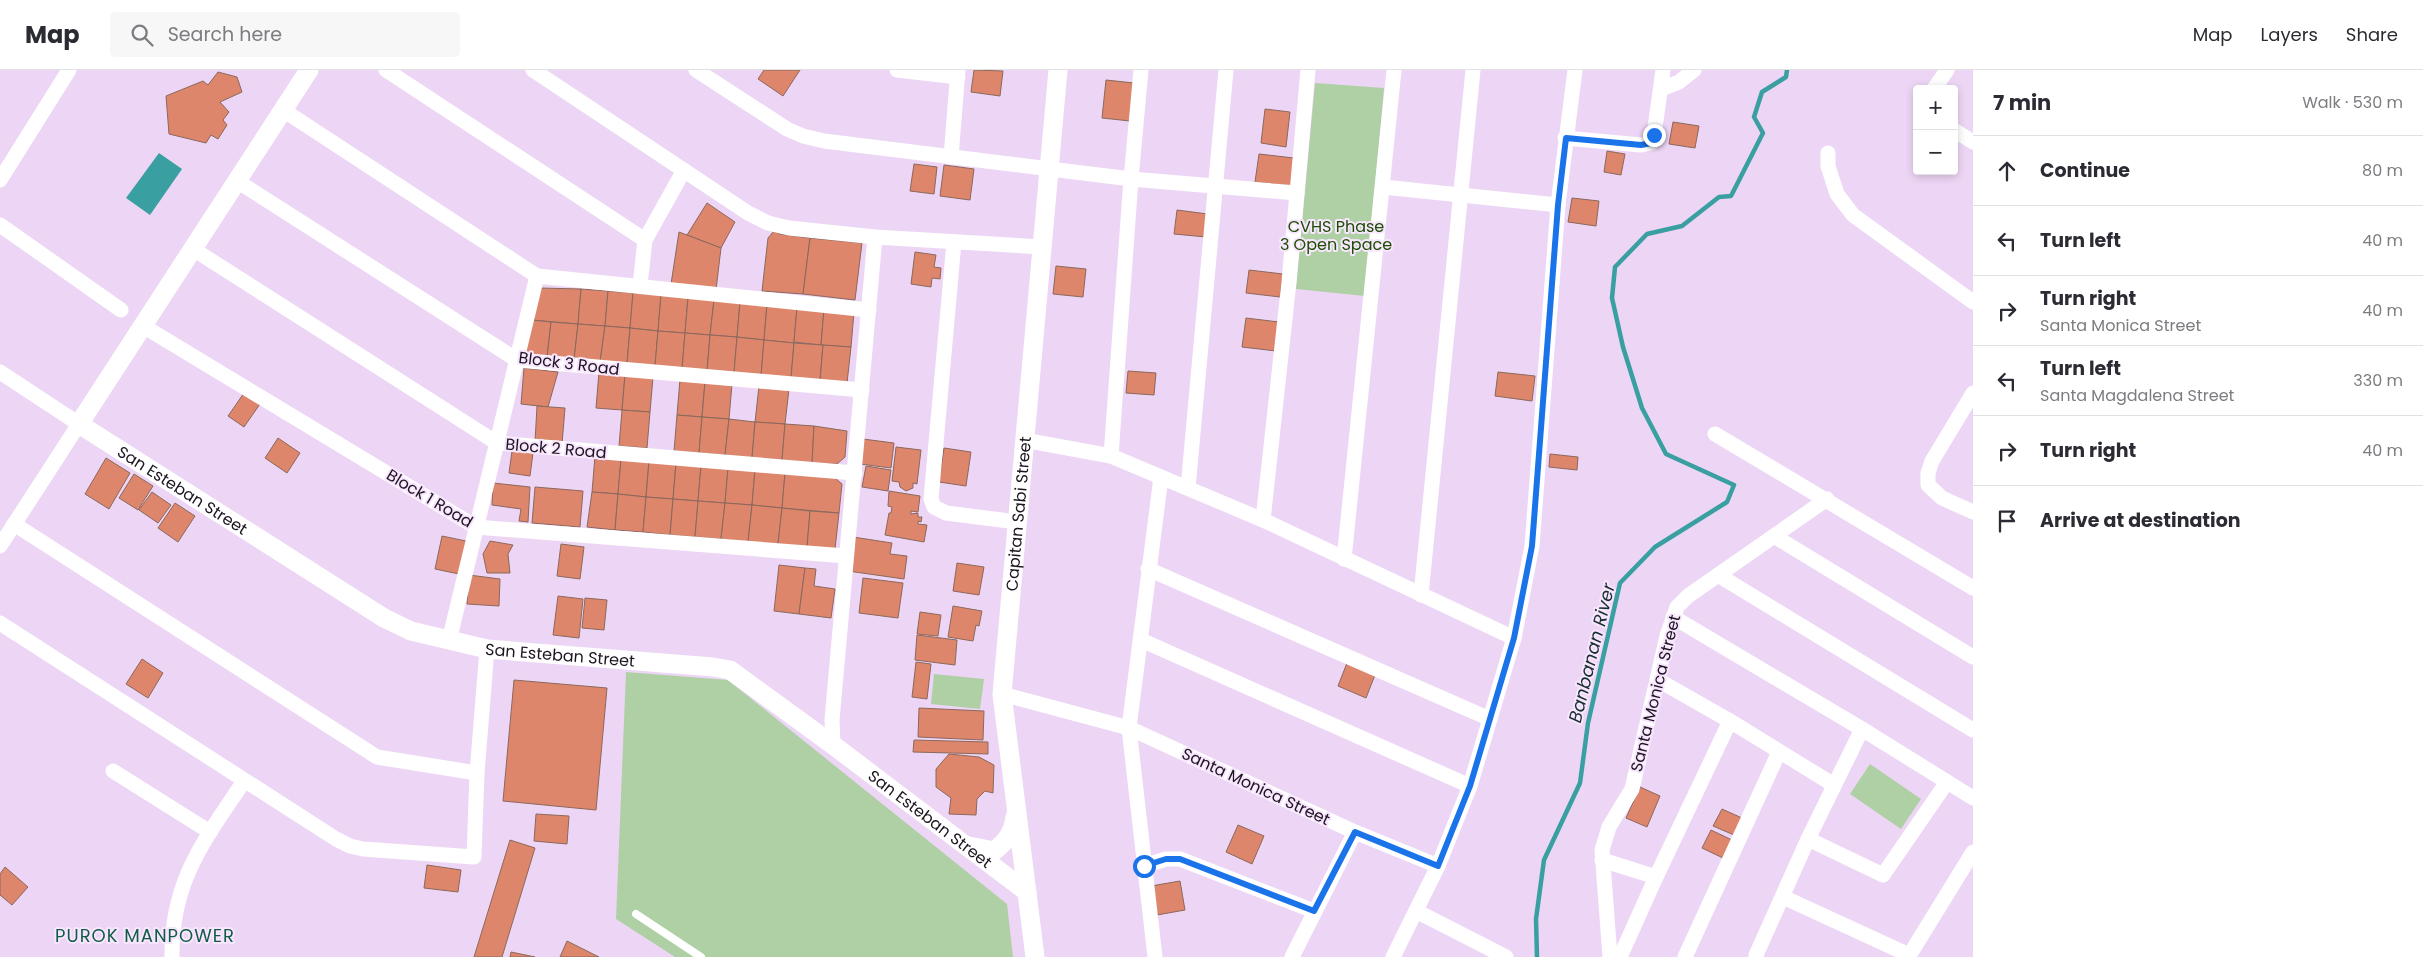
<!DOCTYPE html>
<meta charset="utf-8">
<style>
:root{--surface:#fff;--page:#f7f7f7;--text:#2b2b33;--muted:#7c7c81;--line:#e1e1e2}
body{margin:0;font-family:Poppins,sans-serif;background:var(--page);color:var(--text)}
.controls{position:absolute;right:15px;top:15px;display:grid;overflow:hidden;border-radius:5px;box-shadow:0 2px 8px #0003}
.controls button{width:45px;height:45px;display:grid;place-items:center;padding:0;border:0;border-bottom:1px solid var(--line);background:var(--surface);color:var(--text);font:25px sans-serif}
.stop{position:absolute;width:15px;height:15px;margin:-11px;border:4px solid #1a73e8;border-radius:50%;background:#fff}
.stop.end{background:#1a73e8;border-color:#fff;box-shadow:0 1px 5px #0008}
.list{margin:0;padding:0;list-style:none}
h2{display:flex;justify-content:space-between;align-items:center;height:65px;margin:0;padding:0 20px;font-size:21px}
h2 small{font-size:16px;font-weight:400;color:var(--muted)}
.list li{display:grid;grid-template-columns:32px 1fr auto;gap:15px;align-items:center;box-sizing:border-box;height:70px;padding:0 20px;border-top:1px solid var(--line)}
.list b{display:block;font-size:19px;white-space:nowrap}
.list p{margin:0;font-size:16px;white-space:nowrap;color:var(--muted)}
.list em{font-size:16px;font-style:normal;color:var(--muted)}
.icon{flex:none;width:28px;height:28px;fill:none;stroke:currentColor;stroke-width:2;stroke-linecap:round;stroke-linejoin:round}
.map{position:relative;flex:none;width:1973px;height:887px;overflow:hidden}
header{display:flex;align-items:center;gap:30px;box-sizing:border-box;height:70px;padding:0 25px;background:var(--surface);border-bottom:1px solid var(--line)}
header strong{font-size:24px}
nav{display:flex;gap:28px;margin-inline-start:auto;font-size:18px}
.search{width:350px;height:45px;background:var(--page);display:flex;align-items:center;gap:12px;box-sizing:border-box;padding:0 18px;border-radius:5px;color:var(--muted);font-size:19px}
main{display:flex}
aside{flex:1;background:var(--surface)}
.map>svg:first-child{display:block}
.green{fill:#aed0a4}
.water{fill:#399fa1}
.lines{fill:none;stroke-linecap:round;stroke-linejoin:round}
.stream{stroke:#399fa1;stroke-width:4.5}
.building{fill:#dd866b;stroke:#8b685d}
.service{stroke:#fff;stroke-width:8}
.minor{stroke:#fff;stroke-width:15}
.tertiary{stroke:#fff;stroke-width:19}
.route{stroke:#1a73e8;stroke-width:6}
.labels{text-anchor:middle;stroke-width:4;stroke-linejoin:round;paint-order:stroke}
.park-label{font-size:16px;fill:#1b4e01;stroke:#f8e5fe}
.street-label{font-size:16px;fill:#1c141e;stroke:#f8e5fe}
.water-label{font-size:18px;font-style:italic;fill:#172e2e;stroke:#f8e5fe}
.neighbourhood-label{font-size:18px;letter-spacing:1px;fill:#115c45;stroke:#f8e5fe}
</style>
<header>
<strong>Map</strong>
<div class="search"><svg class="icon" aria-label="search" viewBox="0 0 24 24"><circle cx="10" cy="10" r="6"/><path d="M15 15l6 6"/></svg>Search here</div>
<nav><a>Map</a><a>Layers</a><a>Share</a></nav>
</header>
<main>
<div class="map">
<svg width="1973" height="887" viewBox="0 0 1973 887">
<rect width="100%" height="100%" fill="#edd6f5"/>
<!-- green -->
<g class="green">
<path d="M 1315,13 L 1384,18 L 1365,226 L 1296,219 Z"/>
<path d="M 626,602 L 728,610 L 1007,834 L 1013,887 L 675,887 L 616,849 Z"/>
<path d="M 934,604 L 984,609 L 980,639 L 931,634 Z"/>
<path d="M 1870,694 L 1921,729 L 1901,759 L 1850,724 Z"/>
</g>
<!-- water -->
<path class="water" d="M 159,83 L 182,99 L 150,145 L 126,128 Z"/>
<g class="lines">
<!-- stream -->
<path class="stream" d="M 1537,887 L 1536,849 L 1544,790 L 1580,713 L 1588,653 L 1620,513 L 1655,477 L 1727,432 L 1734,415 L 1666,384 L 1642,338 L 1623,277 L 1612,228 L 1615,197 L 1647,164 L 1682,156 L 1719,127 L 1731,126 L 1763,63 L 1754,47 L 1762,22 L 1786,7 L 1787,0"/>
</g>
<!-- building -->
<g class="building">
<path d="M 764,0 L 800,0 L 783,26 L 758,9 Z"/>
<path d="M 974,0 L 1003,1 L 1000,26 L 971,22 Z"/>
<path d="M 218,2 L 237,7 L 242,22 L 220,32 L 229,42 L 223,50 L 227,55 L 218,69 L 211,65 L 206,73 L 169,64 L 166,26 L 203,11 L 208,15 Z"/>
<path d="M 1106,10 L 1134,13 L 1130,51 L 1102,48 Z"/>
<path d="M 1265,39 L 1290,42 L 1286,77 L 1261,73 Z"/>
<path d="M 1673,52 L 1699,56 L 1695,78 L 1669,74 Z"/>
<path d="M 1607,81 L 1625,84 L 1621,105 L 1604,102 Z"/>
<path d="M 1259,84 L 1294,88 L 1291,116 L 1255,112 Z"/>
<path d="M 914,94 L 937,97 L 934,124 L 910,121 Z"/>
<path d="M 944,95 L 974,99 L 970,130 L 940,126 Z"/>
<path d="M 1572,128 L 1599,131 L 1596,156 L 1568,152 Z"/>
<path d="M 707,133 L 735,152 L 721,178 L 687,165 Z"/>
<path d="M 1177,140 L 1208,144 L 1206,167 L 1174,164 Z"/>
<path d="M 774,161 L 780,164 L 810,168 L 803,224 L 762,221 L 768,168 Z"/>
<path d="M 679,162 L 721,178 L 716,220 L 671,214 Z"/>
<path d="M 810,168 L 862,173 L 855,230 L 803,224 Z"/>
<path d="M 915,182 L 936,185 L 934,197 L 941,198 L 940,209 L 932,208 L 931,217 L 911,214 Z"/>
<path d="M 1056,196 L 1086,199 L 1083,227 L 1053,224 Z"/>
<path d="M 1249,200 L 1283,204 L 1280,227 L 1246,223 Z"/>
<path d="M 540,218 L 581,219 L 578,254 L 532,250 Z"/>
<path d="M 581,219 L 608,221 L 605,256 L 578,254 Z"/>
<path d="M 608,221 L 633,223 L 630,258 L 605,256 Z"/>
<path d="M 633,223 L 661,225 L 658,261 L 630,258 Z"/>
<path d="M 661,225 L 688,228 L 685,263 L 658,261 Z"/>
<path d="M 688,228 L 714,230 L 710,265 L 685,263 Z"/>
<path d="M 714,230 L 740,232 L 737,267 L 710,265 Z"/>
<path d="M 740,232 L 767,234 L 764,270 L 737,267 Z"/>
<path d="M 767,234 L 797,237 L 794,273 L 764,270 Z"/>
<path d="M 797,237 L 824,239 L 821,275 L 794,272 Z"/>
<path d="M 824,239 L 854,242 L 851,277 L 821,275 Z"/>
<path d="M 1246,248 L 1279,252 L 1276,281 L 1242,277 Z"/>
<path d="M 532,250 L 551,252 L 547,288 L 522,285 Z"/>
<path d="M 551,252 L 578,254 L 574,290 L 547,288 Z"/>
<path d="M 578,254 L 605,256 L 600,292 L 574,290 Z"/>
<path d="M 605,256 L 630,258 L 627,294 L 600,292 Z"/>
<path d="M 630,258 L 658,261 L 655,296 L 627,294 Z"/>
<path d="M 658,261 L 685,263 L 682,299 L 655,296 Z"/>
<path d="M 685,263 L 710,265 L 707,301 L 682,299 Z"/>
<path d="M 710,265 L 737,267 L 734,303 L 707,301 Z"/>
<path d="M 737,267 L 764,270 L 761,306 L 734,303 Z"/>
<path d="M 764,270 L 794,273 L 791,308 L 761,306 Z"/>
<path d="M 794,273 L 823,275 L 820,311 L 791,308 Z"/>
<path d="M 823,275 L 851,277 L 847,313 L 820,311 Z"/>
<path d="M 524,298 L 558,302 L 548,337 L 521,334 Z"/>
<path d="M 1128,301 L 1156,303 L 1154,325 L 1126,323 Z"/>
<path d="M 599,302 L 625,305 L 622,340 L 596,338 Z"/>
<path d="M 1498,302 L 1535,306 L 1532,331 L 1495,326 Z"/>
<path d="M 625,305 L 653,307 L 650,342 L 622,340 Z"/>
<path d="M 680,309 L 705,312 L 702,347 L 677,345 Z"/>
<path d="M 705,312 L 732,314 L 729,349 L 702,347 Z"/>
<path d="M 759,316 L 789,319 L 785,354 L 755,352 Z"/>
<path d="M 244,323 L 260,334 L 244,357 L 228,346 Z"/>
<path d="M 537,336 L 565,338 L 562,374 L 535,372 Z"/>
<path d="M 622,340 L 650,342 L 647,378 L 619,376 Z"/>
<path d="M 677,345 L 702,347 L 699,383 L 674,381 Z"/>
<path d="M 702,347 L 729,349 L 725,385 L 699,383 Z"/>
<path d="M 729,349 L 755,352 L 752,388 L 725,385 Z"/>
<path d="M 755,352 L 785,354 L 782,390 L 752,388 Z"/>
<path d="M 785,354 L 814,356 L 812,393 L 782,390 Z"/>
<path d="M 814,356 L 847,361 L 845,387 L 837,394 L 812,393 Z"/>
<path d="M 278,368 L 300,383 L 287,403 L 265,388 Z"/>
<path d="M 863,369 L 894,373 L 891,398 L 860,394 Z"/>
<path d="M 896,377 L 921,380 L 917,414 L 913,413 L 913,418 L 906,421 L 900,417 L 899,412 L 892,411 Z"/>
<path d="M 944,378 L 971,382 L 966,416 L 939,412 Z"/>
<path d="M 512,381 L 533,383 L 530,406 L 509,403 Z"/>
<path d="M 1550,384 L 1578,387 L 1577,400 L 1549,397 Z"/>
<path d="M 595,386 L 621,389 L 618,424 L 592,422 Z"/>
<path d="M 106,388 L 130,403 L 109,439 L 85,424 Z"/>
<path d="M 621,389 L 649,391 L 646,427 L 618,424 Z"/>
<path d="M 649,391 L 676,393 L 673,429 L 646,427 Z"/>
<path d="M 676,393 L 701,396 L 698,431 L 673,429 Z"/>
<path d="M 701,396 L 728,398 L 725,433 L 698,431 Z"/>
<path d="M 866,396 L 891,400 L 888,421 L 862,417 Z"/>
<path d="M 728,398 L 755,400 L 752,435 L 725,433 Z"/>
<path d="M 755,400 L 785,403 L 782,438 L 752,435 Z"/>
<path d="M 785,403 L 835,408 L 842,414 L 839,443 L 782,438 Z"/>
<path d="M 134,404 L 153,416 L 138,440 L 119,428 Z"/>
<path d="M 493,413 L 530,417 L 528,452 L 519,451 L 521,439 L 492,435 Z"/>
<path d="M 535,417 L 583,421 L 580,457 L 532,453 Z"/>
<path d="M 889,421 L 920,426 L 918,442 L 911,441 L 911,444 L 918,443 L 918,447 L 922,447 L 921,452 L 918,451 L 918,454 L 927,455 L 924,472 L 885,465 L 889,443 L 891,443 L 892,437 L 888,436 Z"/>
<path d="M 152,422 L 171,435 L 158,453 L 139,440 Z"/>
<path d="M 592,422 L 618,424 L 615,460 L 587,457 Z"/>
<path d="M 618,424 L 646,427 L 643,462 L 615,460 Z"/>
<path d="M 646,427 L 673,429 L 670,465 L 643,462 Z"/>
<path d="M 673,429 L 698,431 L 695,467 L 670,465 Z"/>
<path d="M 698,431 L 725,433 L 721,469 L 695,467 Z"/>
<path d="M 175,433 L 195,446 L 178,472 L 158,458 Z"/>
<path d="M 725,433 L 752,435 L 748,472 L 721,469 Z"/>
<path d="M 752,435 L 782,438 L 778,474 L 748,472 Z"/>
<path d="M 782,438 L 810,441 L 807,477 L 778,474 Z"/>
<path d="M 810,441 L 839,443 L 835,479 L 807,477 Z"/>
<path d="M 442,466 L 466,471 L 459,504 L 435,499 Z"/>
<path d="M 853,467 L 892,473 L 890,484 L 907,486 L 904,509 L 848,501 Z"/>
<path d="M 490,471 L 513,475 L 508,484 L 510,503 L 487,503 L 483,484 Z"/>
<path d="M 561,474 L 584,477 L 580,509 L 557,506 Z"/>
<path d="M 957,493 L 984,497 L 979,525 L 953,521 Z"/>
<path d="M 779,495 L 805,498 L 799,544 L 774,541 Z"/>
<path d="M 805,498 L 816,499 L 814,516 L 835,519 L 831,548 L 799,544 Z"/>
<path d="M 469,505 L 500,509 L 499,536 L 467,534 Z"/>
<path d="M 863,508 L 903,513 L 898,548 L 859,543 Z"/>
<path d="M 558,526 L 583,529 L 579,568 L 553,565 Z"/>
<path d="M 585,528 L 607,530 L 604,560 L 582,558 Z"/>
<path d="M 953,536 L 982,541 L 979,556 L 976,555 L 973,571 L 948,567 Z"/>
<path d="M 920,542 L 941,545 L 938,566 L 917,564 Z"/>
<path d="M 917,565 L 957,570 L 955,595 L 915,590 Z"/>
<path d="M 142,589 L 163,603 L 148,628 L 126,614 Z"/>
<path d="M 916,592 L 931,594 L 927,629 L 912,627 Z"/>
<path d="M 1347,593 L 1375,605 L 1366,628 L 1338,616 Z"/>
<path d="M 514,610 L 607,618 L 596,740 L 503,731 Z"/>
<path d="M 919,638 L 984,641 L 983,670 L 918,667 Z"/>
<path d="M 914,670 L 988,672 L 988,684 L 913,682 Z"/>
<path d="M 949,684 L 979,687 L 994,695 L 993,723 L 985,721 L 977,729 L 976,745 L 949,744 L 951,728 L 936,717 L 936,699 Z"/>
<path d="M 1640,717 L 1660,726 L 1647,757 L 1626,748 Z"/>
<path d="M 1722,739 L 1742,748 L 1734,765 L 1713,756 Z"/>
<path d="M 536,744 L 569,746 L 567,774 L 534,771 Z"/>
<path d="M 1238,755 L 1264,766 L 1252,794 L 1226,782 Z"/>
<path d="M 1711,760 L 1732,770 L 1723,788 L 1702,778 Z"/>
<path d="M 510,770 L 535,778 L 502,887 L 474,887 Z"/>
<path d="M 427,795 L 461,800 L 458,822 L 424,818 Z"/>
<path d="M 5,797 L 28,817 L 12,835 L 0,825 L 0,804 Z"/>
<path d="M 1180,811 L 1185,840 L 1157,845 L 1151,816 Z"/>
<path d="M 567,871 L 599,887 L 560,887 Z"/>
<path d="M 511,882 L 535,887 L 510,887 Z"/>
</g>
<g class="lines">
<!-- service -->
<path class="service" d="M 636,844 L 701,887"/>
<!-- minor -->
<g class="minor">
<path d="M 386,0 L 645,170"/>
<path d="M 533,0 L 748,143 L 768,153 L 789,158 L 875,167 L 1042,177"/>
<path d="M 696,0 L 787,59 L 803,66 L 824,71 L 1131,109 L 1297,123"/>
<path d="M 897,0 L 958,7"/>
<path d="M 1661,19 L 1679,12 L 1694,0"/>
<path d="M 1934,19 L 1947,0"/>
<path d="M 283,40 L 537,206 L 869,240"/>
<path d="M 1954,60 L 1973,72"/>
<path d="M 1565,68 L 1641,75 L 1651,73 L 1654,65 L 1663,0"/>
<path d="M 1828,83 L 1828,96 L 1837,124 L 1853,145 L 1973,232"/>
<path d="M 951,87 L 958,0"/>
<path d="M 0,110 L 69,0"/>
<path d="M 237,111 L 517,290 L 862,320"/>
<path d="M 1383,117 L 1558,135"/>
<path d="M 0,155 L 121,240"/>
<path d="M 954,172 L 931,429 L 934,437 L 946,443 L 1017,452"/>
<path d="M 193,179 L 497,373 L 855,403"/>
<path d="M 640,215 L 645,170 L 684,100"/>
<path d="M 143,256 L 476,457 L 846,486"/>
<path d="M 0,302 L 79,354 L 0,476"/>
<path d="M 1973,323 L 1932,391 L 1928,403 L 1928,415 L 1942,428 L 1973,442"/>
<path d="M 1715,364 L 1973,518"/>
<path d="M 1024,370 L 1111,386 L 1263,450 L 1514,568"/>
<path d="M 1111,386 L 1131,109 L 1141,0"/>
<path d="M 1188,418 L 1226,0"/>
<path d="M 1263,450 L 1289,212 L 1308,0"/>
<path d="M 14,454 L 377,687 L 477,703"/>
<path d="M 1774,466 L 1973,587"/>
<path d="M 1344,489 L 1394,0"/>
<path d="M 1148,499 L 1490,649"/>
<path d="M 1718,505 L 1973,660"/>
<path d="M 1421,525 L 1473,0"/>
<path d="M 1673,547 L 1862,659 L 1973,728"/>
<path d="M 0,553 L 336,769 L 350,776 L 363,779 L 474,787 L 477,703 L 487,579"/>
<path d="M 1141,570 L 1470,716"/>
<path d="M 449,571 L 537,206"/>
<path d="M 1658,610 L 1730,651 L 1834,715"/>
<path d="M 1002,624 L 1129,658 L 1355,762 L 1438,796"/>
<path d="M 833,675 L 832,650 L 875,167"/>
<path d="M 113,701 L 210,762"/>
<path d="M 1808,769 L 1883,805 L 1947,712"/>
<path d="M 1602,790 L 1656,807 L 1730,651"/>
<path d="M 1144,796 L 1166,789 L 1180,789 L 1314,841"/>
<path d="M 1783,827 L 1907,884 L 1912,881 L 1973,782"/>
<path d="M 1416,841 L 1506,887"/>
<path d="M 1756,885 L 1808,769 L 1862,659"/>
<path d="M 172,887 C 171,811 204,771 244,711"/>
<path d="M 1155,887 L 1129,658 L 1161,407"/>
<path d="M 1292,887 L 1355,762"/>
<path d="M 1393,887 L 1438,796 L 1470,716 L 1514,568 L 1532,476 L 1558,135 L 1575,0"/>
<path d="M 1610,887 L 1602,780 L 1609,757 L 1632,719 L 1667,566 L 1677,537 L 1688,526 L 1827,429"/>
<path d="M 1620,887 L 1656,807"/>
<path d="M 1685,887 L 1779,682"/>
</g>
<!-- tertiary -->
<g class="tertiary">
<path id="s1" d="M 309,0 L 79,354 L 384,548 L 411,561 L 487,579 L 713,597 L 730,600 L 833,675 L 1027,822"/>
<path d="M 969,776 L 994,781 C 1006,772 1013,763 1015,747"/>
<path id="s2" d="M 1035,887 L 1002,624 L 1058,0"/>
</g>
</g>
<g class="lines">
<!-- route -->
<path class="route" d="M 1144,796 L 1166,789 L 1180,789 L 1314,841 L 1355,762 L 1438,796 L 1470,716 L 1514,568 L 1532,476 L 1558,135 L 1566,68 L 1641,75 L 1651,73 L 1654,65"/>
</g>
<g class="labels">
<!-- park labels -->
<g class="park-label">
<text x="1336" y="162">CVHS Phase<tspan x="1336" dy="18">3 Open Space</tspan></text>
</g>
<!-- street labels -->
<g class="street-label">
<text transform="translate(569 293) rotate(7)" y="6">Block 3 Road</text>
<text transform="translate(556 378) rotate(5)" y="6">Block 2 Road</text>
<text dy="6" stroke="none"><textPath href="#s1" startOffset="545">San Esteban Street</textPath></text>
<text transform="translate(430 428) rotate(31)" y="6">Block 1 Road</text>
<text dy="6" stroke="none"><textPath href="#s2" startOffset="446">Capitan Sabi Street</textPath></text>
<text dy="6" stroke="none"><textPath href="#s1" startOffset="965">San Esteban Street</textPath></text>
<text transform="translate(1655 623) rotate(-76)" y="6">Santa Monica Street</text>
<text transform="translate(1256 716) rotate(25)" y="6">Santa Monica Street</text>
<text dy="6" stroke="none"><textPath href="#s1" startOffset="1385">San Esteban Street</textPath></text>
</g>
<!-- water labels -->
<g class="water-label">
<text transform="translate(1592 583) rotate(-76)" y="6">Banbanan River</text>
</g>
<!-- neighbourhood labels -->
<g class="neighbourhood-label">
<text x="145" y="872">PUROK MANPOWER</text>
</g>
</g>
</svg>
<div class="controls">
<button>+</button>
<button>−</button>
</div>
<div class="stop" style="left:1144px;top:796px"></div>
<div class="stop end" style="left:1654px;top:65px"></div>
</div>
<aside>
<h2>7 min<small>Walk · 530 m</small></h2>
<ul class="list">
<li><svg class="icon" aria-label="ahead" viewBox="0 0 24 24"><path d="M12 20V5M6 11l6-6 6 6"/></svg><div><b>Continue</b></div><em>80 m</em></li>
<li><svg class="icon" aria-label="left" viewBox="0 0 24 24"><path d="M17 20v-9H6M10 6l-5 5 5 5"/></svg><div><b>Turn left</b></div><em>40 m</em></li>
<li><svg class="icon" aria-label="right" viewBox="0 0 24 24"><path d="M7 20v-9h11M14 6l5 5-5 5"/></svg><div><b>Turn right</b><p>Santa Monica Street</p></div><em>40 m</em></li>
<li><svg class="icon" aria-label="left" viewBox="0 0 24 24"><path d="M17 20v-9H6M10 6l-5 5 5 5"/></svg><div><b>Turn left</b><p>Santa Magdalena Street</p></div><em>330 m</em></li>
<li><svg class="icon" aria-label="right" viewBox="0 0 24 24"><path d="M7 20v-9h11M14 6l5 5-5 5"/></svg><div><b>Turn right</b></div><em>40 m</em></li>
<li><svg class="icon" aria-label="arrive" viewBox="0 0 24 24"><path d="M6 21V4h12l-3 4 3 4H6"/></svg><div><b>Arrive at destination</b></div></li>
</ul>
</aside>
</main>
